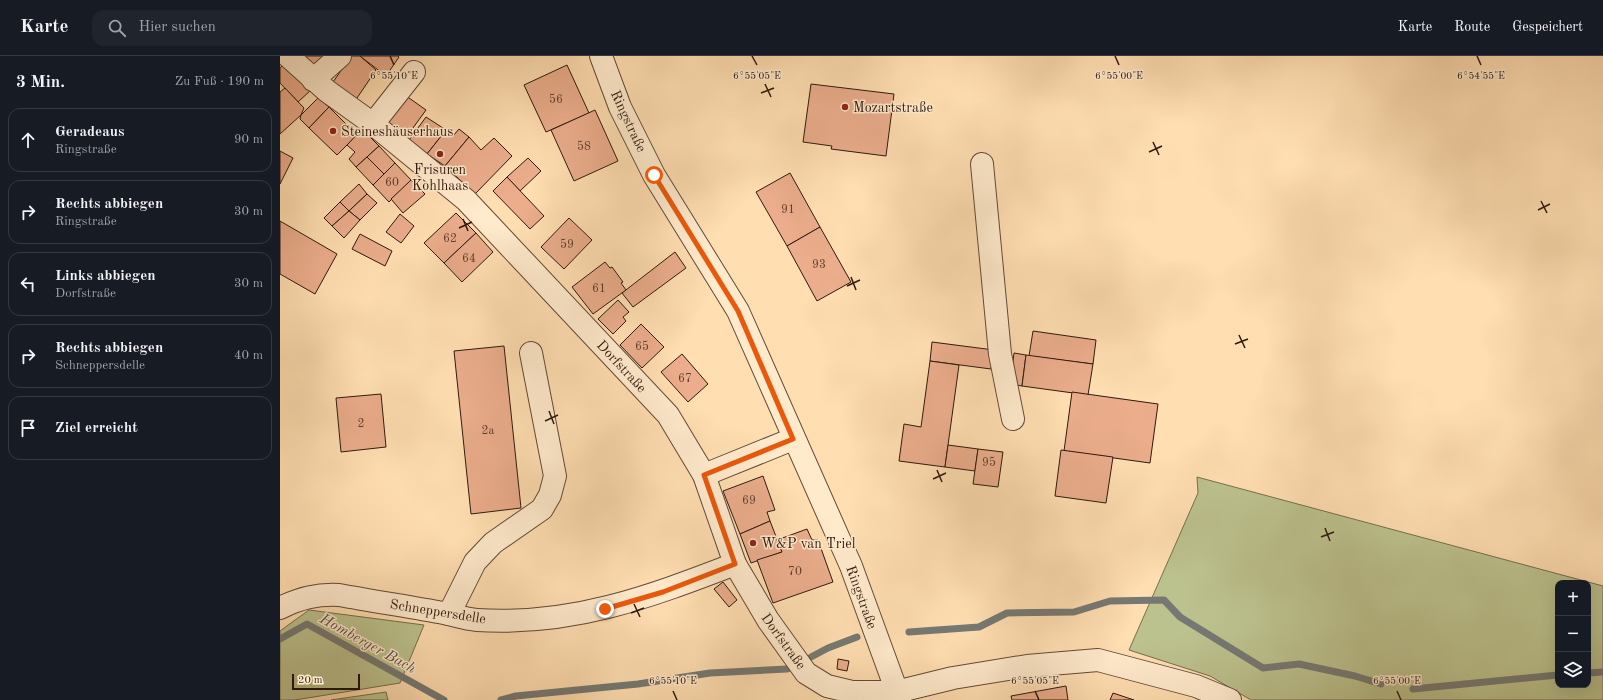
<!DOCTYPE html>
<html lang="de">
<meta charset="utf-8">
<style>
:root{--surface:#171b24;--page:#20242c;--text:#f1f3f6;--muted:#9ea1a6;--line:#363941}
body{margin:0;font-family:"Old Standard TT",serif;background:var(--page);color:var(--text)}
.controls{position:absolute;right:12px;bottom:12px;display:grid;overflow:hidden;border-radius:8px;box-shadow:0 4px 16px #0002}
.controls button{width:36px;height:36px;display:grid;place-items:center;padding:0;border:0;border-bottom:1px solid var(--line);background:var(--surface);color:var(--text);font:20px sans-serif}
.scale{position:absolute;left:12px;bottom:10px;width:68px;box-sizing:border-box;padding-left:4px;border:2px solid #2f190e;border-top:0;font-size:11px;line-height:14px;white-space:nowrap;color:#2f190e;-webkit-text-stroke:3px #ffeacc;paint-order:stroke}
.stop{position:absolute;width:12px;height:12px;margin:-9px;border:3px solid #ea580c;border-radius:50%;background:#fff}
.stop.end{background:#ea580c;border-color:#fff;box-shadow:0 1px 4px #0008}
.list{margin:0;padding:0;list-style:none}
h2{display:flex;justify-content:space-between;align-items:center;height:52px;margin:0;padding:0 16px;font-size:17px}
h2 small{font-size:13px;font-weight:400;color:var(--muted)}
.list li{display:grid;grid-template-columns:26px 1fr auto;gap:12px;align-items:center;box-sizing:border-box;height:64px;margin:0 8px 8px;padding:0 8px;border:1px solid var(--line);border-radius:12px}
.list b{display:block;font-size:15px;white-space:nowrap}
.list p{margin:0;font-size:13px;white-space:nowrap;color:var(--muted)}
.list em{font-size:13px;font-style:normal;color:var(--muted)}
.icon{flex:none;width:22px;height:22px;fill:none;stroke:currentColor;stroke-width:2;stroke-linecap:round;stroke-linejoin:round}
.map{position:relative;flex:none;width:1323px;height:644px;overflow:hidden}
header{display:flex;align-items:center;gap:24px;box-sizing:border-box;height:56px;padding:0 20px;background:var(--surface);border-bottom:1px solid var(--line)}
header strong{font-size:19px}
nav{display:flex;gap:22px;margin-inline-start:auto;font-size:14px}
.search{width:280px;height:36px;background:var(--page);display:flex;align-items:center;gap:10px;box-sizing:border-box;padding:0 14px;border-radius:12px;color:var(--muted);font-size:15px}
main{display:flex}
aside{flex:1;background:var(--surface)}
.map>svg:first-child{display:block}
.green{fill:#bcc28e;stroke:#766e4e;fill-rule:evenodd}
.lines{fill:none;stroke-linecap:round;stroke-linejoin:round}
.stream{stroke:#767973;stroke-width:7}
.building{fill:#ebad8c;stroke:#2f190e}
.minor-casing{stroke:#634a37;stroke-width:24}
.minor{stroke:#ffeacc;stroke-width:22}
.route{stroke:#ea580c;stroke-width:5}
.ticks{fill:none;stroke:#2f190e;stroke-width:1.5}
.poi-dot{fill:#8f2418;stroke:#ffeacc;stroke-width:1.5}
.labels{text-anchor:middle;stroke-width:3;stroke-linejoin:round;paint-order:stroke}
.number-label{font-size:12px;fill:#5e3e2e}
.poi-label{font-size:14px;fill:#2f190e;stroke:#ffeacc;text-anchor:start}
.street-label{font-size:14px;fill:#2f190e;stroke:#ffeacc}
.water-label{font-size:15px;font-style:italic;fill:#595149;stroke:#ffeacc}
.ticks-label{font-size:10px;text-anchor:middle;fill:#2f190e;stroke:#ffeacc;stroke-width:3;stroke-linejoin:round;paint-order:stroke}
</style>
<header>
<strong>Karte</strong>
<div class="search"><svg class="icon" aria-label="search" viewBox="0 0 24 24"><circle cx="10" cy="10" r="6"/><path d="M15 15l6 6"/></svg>Hier suchen</div>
<nav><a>Karte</a><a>Route</a><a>Gespeichert</a></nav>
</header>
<main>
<aside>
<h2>3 Min.<small>Zu Fuß · 190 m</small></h2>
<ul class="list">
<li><svg class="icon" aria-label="ahead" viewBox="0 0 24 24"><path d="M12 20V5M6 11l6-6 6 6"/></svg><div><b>Geradeaus</b><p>Ringstraße</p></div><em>90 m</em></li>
<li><svg class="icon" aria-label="right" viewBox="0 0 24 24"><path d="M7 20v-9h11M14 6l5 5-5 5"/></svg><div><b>Rechts abbiegen</b><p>Ringstraße</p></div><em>30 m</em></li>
<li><svg class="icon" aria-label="left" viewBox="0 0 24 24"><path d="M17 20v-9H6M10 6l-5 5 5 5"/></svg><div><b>Links abbiegen</b><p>Dorfstraße</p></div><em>30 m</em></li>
<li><svg class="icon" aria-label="right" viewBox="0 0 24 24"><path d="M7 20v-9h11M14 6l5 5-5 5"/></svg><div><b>Rechts abbiegen</b><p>Schneppersdelle</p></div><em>40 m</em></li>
<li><svg class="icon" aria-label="arrive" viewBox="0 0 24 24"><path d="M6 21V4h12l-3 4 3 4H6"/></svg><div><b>Ziel erreicht</b></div></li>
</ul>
</aside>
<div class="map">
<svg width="1323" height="644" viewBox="0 0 1323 644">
<rect width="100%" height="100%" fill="#ffdeb1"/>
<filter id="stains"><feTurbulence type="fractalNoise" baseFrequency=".005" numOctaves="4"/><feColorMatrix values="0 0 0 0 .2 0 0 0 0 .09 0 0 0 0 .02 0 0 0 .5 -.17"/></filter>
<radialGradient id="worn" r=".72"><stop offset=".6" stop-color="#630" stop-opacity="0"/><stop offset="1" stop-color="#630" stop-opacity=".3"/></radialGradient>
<!-- green -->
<g class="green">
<path d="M 917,421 L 1323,530 L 1323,644 L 971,644 L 930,620 L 849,594 L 918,437 ZM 1278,527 L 1308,527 L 1308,629 L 1278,629 Z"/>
<path d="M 29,554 L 144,569 L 120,627 L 15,644 L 0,644 L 0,575 Z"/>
<path d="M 106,636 L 108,644 L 51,644 Z"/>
</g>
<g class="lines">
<!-- stream -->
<g class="stream">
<path d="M 629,576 L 699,571 L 727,557 L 794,556 L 830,545 L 884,544 L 900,561 L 983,612 L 1019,608 L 1075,620 L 1101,628"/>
<path d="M 0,583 L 27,568 L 164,644"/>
<path d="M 531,601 L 548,592 L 577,581"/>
<path d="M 1308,617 L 1323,616"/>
<path d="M 1133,633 L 1278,619"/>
<path d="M 221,644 L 236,640 L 358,628 L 430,617 L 507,613"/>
</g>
</g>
<!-- building -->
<g class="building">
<path d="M 16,0 L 49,0 L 31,16 Z"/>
<path d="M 71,0 L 80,0 L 96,14 L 75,45 L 51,29 Z"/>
<path d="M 80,0 L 118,0 L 119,1 L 106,20 Z"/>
<path d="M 4,8 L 31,34 L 18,46 L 0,27 L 0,12 Z"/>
<path d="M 287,9 L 309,57 L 266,76 L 244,29 Z"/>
<path d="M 531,28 L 614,38 L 606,100 L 551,93 L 552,90 L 523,86 Z"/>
<path d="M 5,32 L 24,52 L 21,59 L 0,78 L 0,36 Z"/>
<path d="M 122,37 L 146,54 L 125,83 L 101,65 Z"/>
<path d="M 38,42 L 49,51 L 29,72 L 20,63 L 21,59 Z"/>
<path d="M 49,51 L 77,79 L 57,99 L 29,72 Z"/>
<path d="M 315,54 L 338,105 L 294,125 L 271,74 Z"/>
<path d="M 146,61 L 166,74 L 147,98 L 129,84 Z"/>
<path d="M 82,73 L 99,90 L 76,111 L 69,103 L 75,96 L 67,89 Z"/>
<path d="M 179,73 L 189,81 L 165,110 L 147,98 L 166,74 L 173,80 Z"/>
<path d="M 189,81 L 201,94 L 214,82 L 232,100 L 195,138 L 165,110 Z"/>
<path d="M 99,90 L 115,107 L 104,118 L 87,101 Z"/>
<path d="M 0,95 L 13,102 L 0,128 Z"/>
<path d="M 87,101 L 104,118 L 93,129 L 76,111 Z"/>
<path d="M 248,102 L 261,115 L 240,135 L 227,121 Z"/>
<path d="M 115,107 L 131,124 L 109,146 L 93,129 Z"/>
<path d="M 510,117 L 540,171 L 507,190 L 476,136 Z"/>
<path d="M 227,121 L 264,160 L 250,173 L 213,135 Z"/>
<path d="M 131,124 L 145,138 L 123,157 L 111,143 Z"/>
<path d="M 79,128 L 87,138 L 69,155 L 60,146 Z"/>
<path d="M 87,138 L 97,147 L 80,164 L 69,155 Z"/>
<path d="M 60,146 L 69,155 L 52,170 L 44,162 Z"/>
<path d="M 69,155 L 80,164 L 64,182 L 52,170 Z"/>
<path d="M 176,157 L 196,177 L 164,207 L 144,187 Z"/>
<path d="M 120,158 L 134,170 L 121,187 L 106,176 Z"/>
<path d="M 289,162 L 312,184 L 284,213 L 261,191 Z"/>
<path d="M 0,165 L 57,198 L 35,238 L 0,218 Z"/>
<path d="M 540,171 L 571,226 L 537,245 L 507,190 Z"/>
<path d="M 196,177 L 213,196 L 182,226 L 164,207 Z"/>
<path d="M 80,178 L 112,195 L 105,210 L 72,193 Z"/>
<path d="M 395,196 L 406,212 L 353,251 L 342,237 Z"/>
<path d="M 325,206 L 330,212 L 332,211 L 343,226 L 341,227 L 346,234 L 313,258 L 292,231 Z"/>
<path d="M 338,244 L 349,256 L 343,261 L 346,265 L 333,278 L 318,263 Z"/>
<path d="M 361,268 L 384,291 L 362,312 L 340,289 Z"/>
<path d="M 753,275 L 816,284 L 813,308 L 749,300 Z"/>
<path d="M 652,286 L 714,294 L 711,313 L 650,305 Z"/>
<path d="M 224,290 L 241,452 L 191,458 L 174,295 Z"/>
<path d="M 734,297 L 746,299 L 742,330 L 730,328 Z"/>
<path d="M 402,298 L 428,328 L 408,346 L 381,316 Z"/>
<path d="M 746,299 L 813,308 L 808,339 L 742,330 Z"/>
<path d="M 650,305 L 679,309 L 665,411 L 619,405 L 624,368 L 641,371 Z"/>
<path d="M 792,336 L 878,348 L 870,407 L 784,395 Z"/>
<path d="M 101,338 L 106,391 L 61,396 L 56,342 Z"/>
<path d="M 668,389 L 698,393 L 695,415 L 665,411 Z"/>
<path d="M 698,393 L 723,396 L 718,431 L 693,428 Z"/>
<path d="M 781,394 L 833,401 L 826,447 L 775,440 Z"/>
<path d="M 483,420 L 495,454 L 487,456 L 490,465 L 460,478 L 443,435 Z"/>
<path d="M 490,465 L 502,496 L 471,507 L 460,478 Z"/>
<path d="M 527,473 L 532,484 L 538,484 L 553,526 L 493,547 L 477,504 L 502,496 L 497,484 Z"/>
<path d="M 443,526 L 457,544 L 449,551 L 434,533 Z"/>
<path d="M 558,603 L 569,605 L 567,615 L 557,613 Z"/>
<path d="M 786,630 L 788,644 L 732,644 L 731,640 Z"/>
<path d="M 833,637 L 854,644 L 830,644 Z"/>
</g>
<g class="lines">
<!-- minor casing -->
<g class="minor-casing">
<g id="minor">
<path d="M 8,0 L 47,35 L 93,68 L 186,144 L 388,359 L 424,419 L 455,508 L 488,564 L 526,617 L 547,630 L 572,636 L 616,636 L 673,622 L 747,610 L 818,604 L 916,630 L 950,644"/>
<path d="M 321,0 L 340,51 L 374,119 L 458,255 L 571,510 L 620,644"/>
<path d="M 33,24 L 60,0"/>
<path d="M 93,68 L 134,16"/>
<path d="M 702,108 L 720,298 L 733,363"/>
<path d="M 424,419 L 513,383"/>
<path d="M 0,552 C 20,542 37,538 59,539 C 92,545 125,550 158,556 C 171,558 184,563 197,564 C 292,570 369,541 455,508"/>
<path d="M 169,558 L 195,506 L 213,487 L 262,453 L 270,439 L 275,420 L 251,297"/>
</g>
</g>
<!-- minor -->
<use href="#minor" class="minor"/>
</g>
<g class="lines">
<!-- route -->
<path class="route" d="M 325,553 L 383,536 L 455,508 L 424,419 L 513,383 L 458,255 L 374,119"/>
</g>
<!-- ticks -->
<path class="ticks" d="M 110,0 L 114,9M 472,0 L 477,9M 835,0 L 839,9M 1197,0 L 1201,9M 485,28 L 491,41M 481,37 L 494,32M 873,86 L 879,99M 869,96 L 882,90M 1261,145 L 1267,157M 1258,154 L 1270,148M 183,163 L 188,175M 179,172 L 192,166M 571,221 L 576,234M 567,230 L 580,224M 959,279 L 965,292M 955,288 L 968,283M 269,355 L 274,368M 265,365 L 278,359M 657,414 L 662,426M 653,423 L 666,417M 1045,472 L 1050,485M 1041,481 L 1054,476M 354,548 L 360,561M 351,557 L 364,552M 393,635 L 397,644M 755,635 L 759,644M 1117,635 L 1121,644"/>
<!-- markers -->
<g class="poi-dot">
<circle cx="565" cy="51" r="4"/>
<circle cx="53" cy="75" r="4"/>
<circle cx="160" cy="98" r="4"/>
<circle cx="473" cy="487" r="4"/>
</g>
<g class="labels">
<!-- number labels -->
<g class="number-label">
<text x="276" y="47">56</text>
<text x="304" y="94">58</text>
<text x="112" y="130">60</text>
<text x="508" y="157">91</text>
<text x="170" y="186">62</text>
<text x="287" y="192">59</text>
<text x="189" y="206">64</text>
<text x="539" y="212">93</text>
<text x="319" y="236">61</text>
<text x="362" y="294">65</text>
<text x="405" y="326">67</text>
<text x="81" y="371">2</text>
<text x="208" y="378">2a</text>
<text x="709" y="410">95</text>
<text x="469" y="448">69</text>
<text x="515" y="519">70</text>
</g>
<!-- poi labels -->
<g class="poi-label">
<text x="573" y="56">Mozartstraße</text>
<text x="61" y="80">Steineshäuserhaus</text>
<text x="160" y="118" text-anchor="middle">Frisuren<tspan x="160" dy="16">Kohlhaas</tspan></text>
<text x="481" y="492">W&amp;P van Triel</text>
</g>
<!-- street labels -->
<g class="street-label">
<text transform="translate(349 65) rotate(65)" y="5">Ringstraße</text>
<text transform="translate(342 310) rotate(47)" y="5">Dorfstraße</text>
<text transform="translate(582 541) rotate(70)" y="5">Ringstraße</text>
<text transform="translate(158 555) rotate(9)" y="5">Schneppersdelle</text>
<text transform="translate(504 585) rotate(54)" y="5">Dorfstraße</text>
</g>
<!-- water labels -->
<g class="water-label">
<text transform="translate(88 587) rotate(29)" y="5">Homberger Bach</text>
</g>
</g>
<g class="ticks-label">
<text x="114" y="23">6°55'10"E</text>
<text x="477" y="23">6°55'05"E</text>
<text x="839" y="23">6°55'00"E</text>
<text x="1201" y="23">6°54'55"E</text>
<text x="393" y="628">6°55'10"E</text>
<text x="755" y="628">6°55'05"E</text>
<text x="1117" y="628">6°55'00"E</text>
</g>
<rect width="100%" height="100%" filter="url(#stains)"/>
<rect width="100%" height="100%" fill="url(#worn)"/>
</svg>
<div class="controls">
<button>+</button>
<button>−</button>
<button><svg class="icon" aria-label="layers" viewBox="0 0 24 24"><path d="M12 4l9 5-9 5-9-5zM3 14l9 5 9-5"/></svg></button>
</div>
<div class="scale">20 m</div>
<div class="stop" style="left:374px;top:119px"></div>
<div class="stop end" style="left:325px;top:553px"></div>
</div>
</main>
